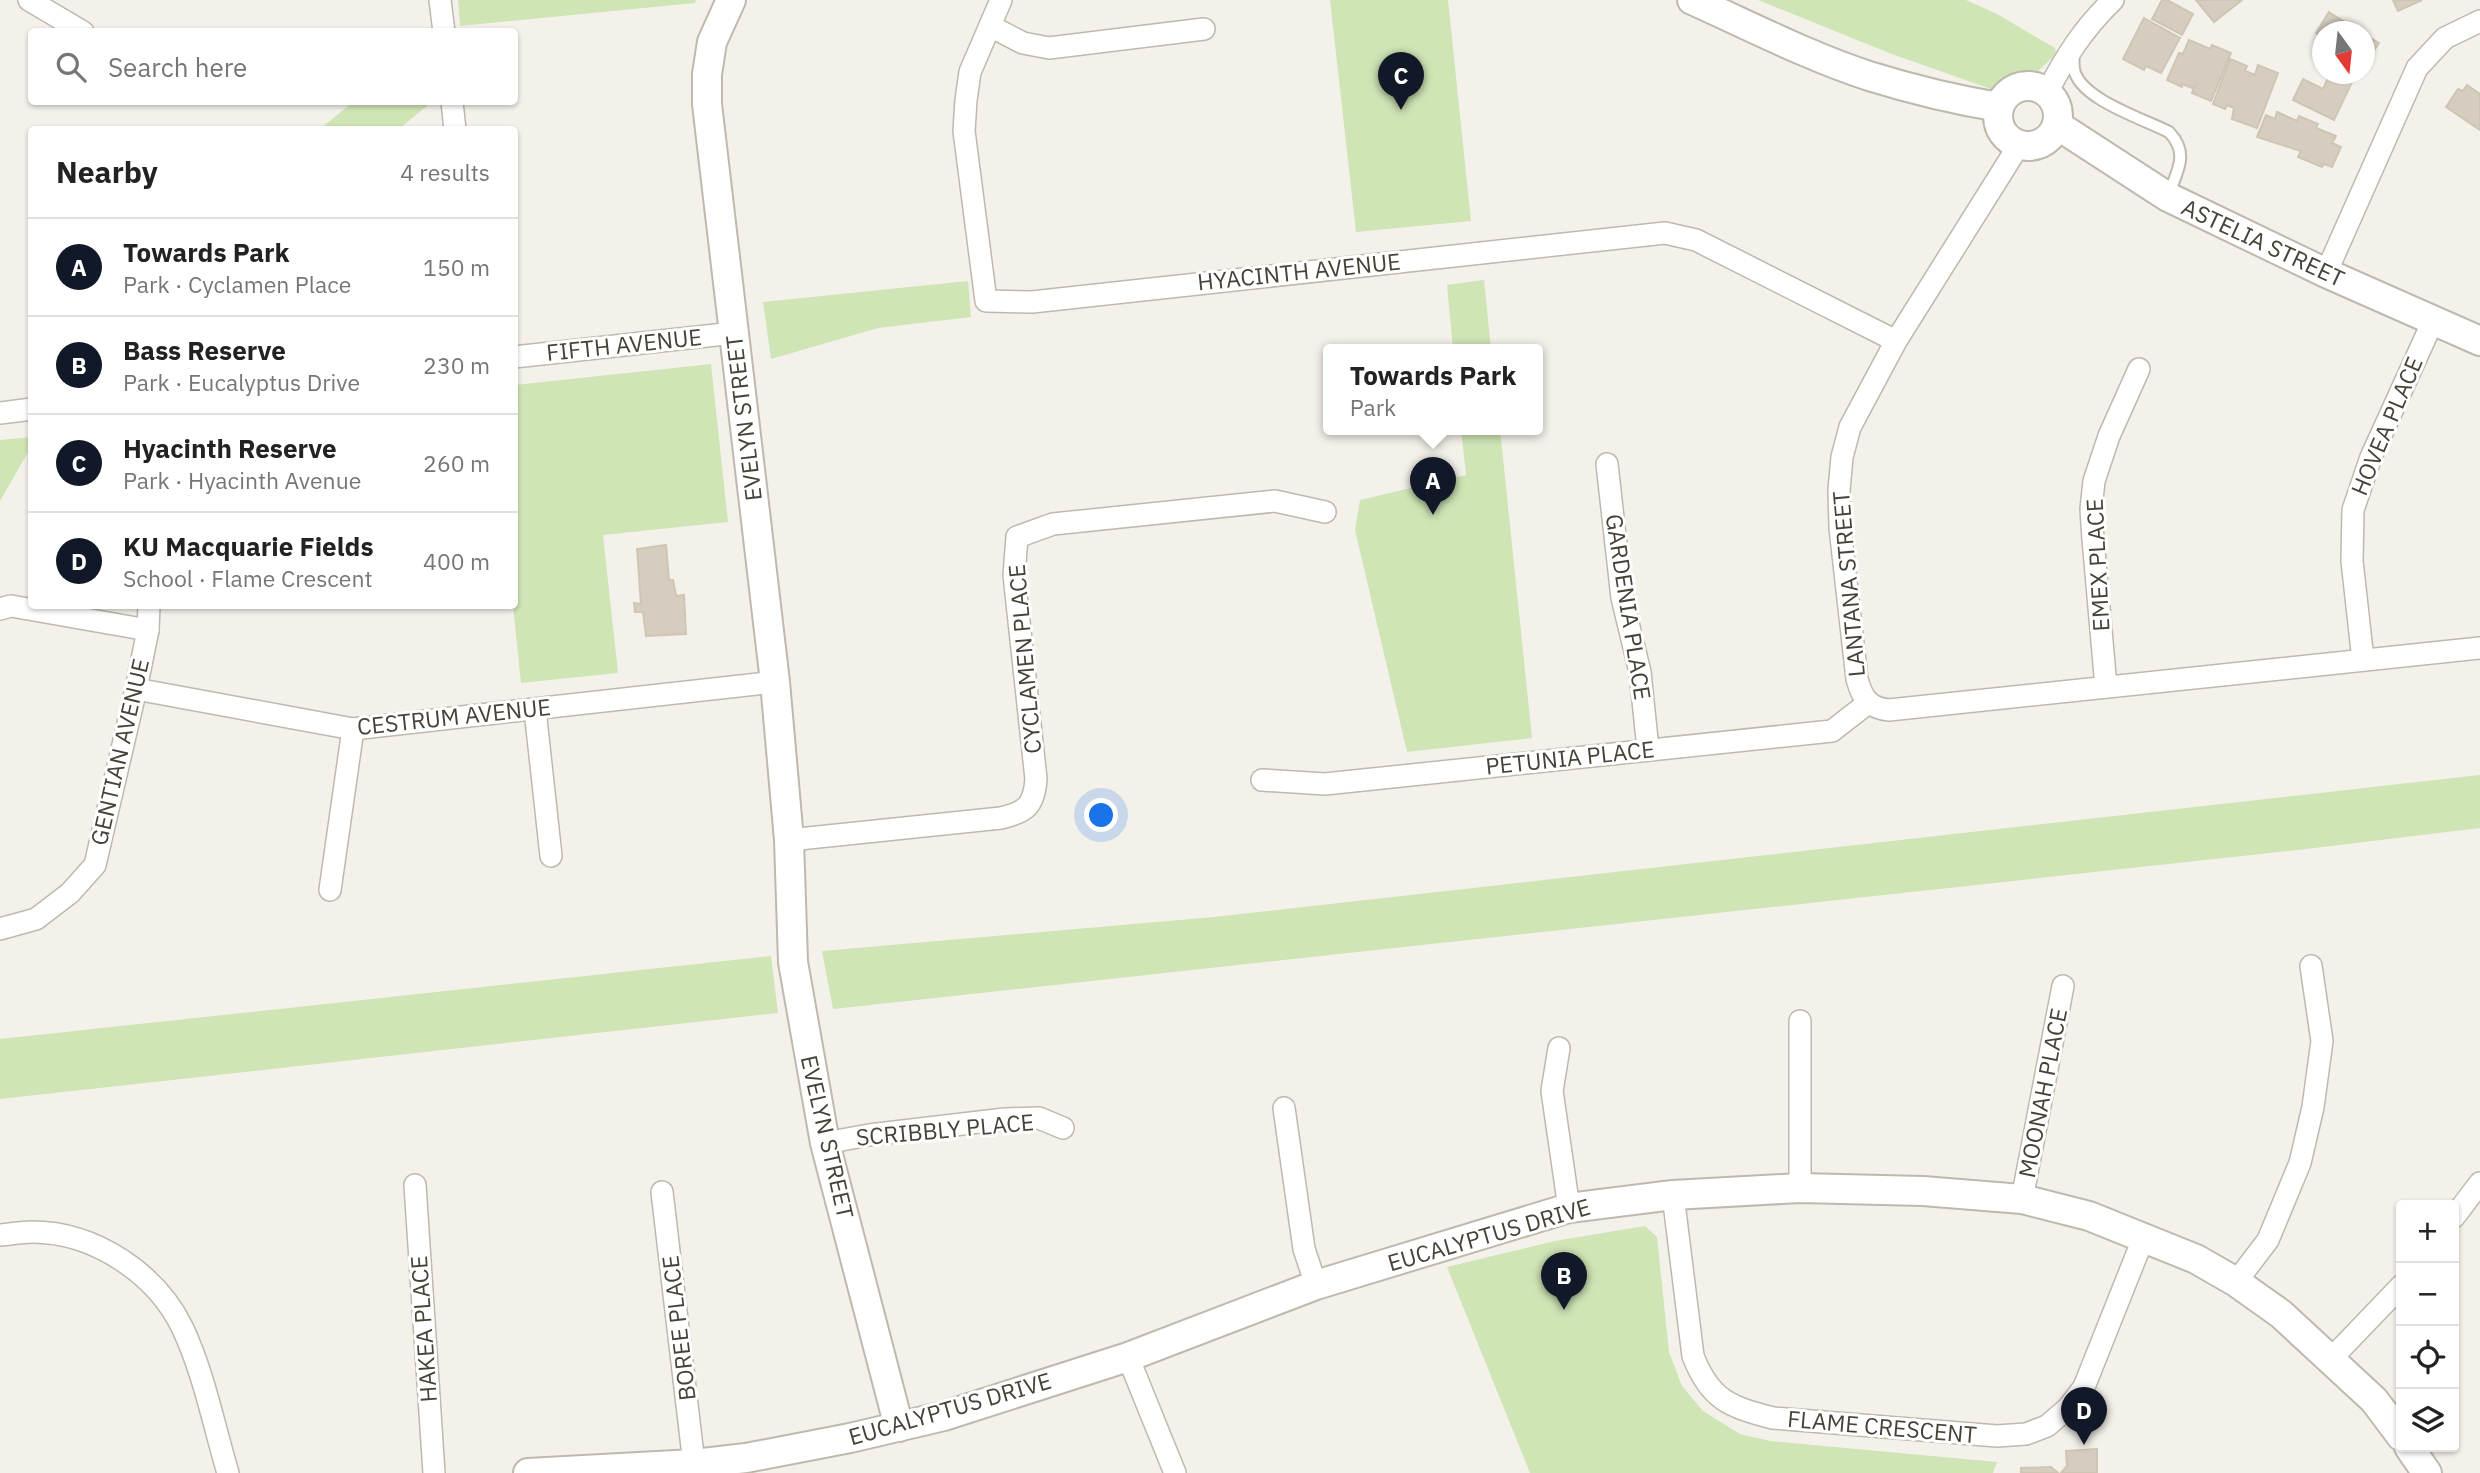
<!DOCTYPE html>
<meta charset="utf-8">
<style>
:root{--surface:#fff;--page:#f6f6f6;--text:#222;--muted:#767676;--line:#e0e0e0;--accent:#111827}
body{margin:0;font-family:"IBM Plex Sans",sans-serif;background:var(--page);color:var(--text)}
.controls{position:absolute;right:21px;bottom:21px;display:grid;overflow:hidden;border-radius:7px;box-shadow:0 2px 5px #0004}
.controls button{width:63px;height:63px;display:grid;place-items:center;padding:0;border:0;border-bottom:2px solid var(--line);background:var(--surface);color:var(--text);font:35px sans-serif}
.compass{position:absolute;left:2312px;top:21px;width:63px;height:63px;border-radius:50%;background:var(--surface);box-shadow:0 2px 5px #0004;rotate:165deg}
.you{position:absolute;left:1102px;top:816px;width:24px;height:24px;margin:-18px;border:5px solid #fff;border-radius:50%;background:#1a73e8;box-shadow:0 0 0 10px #1a73e833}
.badge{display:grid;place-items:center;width:46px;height:46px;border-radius:50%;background:var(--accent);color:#fff;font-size:23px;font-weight:700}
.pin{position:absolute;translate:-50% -58px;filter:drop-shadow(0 2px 4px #0008)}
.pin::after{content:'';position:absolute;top:37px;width:24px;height:21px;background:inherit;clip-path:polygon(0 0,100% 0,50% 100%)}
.popup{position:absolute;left:1323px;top:344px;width:220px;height:91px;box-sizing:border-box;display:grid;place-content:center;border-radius:7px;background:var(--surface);filter:drop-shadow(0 2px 5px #0005);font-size:23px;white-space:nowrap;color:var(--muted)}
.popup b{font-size:26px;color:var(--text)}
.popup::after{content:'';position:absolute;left:50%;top:100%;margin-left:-14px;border:14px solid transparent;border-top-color:var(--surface)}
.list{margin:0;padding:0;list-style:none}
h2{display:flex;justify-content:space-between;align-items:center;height:91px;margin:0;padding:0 28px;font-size:30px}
h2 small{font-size:23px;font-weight:400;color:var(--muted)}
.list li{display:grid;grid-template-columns:46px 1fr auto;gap:21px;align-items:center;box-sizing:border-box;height:98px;padding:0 28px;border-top:2px solid var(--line)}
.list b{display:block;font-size:26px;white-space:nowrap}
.list p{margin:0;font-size:23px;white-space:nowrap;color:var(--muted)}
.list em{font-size:23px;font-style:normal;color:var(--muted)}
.icon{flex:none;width:38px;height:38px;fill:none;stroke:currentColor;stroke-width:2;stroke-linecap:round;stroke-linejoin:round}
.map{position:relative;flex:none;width:2480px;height:1473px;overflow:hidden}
.search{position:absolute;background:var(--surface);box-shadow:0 2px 5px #0004;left:28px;top:28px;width:490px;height:77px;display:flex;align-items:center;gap:18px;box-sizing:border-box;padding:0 24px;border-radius:7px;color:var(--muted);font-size:26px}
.panel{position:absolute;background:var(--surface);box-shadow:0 2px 5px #0004;left:28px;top:126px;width:490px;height:483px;border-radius:7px}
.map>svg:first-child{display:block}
.green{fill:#cfe5b5}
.building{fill:#d5cdc0;stroke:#cfc5b3;stroke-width:2}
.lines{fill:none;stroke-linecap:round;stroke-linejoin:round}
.service-casing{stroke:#bfb9ad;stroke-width:14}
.minor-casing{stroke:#bfb9ad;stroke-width:24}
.tertiary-casing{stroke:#bfb9ad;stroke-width:32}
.service{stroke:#fff;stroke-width:10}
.minor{stroke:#fff;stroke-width:21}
.tertiary{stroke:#fff;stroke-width:28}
.labels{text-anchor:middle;stroke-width:6;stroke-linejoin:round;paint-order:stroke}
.street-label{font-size:23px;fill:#474238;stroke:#fff}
</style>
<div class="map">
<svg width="2480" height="1473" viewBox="0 0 2480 1473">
<rect width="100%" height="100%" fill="#f4f1ea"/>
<!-- green -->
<g class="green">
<path d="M 458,0 L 696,0 L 695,3 L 460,26 Z"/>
<path d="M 1330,0 L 1448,0 L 1471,221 L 1356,232 Z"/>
<path d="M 1758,0 L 1966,0 L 1997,14 L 2055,48 L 2056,54 L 2035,74 L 1991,89 L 1889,53 Z"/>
<path d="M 353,102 L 428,102 L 428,105 L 399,129 L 320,129 Z"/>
<path d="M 1484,280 L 1491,349 L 1453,349 L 1447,285 Z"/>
<path d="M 968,281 L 971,317 L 878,328 L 771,359 L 763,302 Z"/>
<path d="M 711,364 L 728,522 L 603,535 L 618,673 L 521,683 L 513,606 L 515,385 Z"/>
<path d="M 1461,429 L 1500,429 L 1532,738 L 1407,752 L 1355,530 L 1360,500 L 1466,475 Z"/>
<path d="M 31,437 L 31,447 L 0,501 L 0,440 Z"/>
<path d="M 2480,775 L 2480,828 L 2298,850 L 833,1009 L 822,951 L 1214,917 Z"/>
<path d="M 771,956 L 778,1013 L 0,1099 L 0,1039 Z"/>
<path d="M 1645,1226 L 1657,1237 L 1669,1352 L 1682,1386 L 1703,1411 L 1740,1434 L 1770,1441 L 1997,1462 L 1993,1473 L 1530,1473 L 1447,1267 L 1555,1241 Z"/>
</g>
<!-- building -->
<g class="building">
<path d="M 2162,0 L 2167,0 L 2193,14 L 2182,35 L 2152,19 Z"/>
<path d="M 2196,0 L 2242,0 L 2214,22 Z"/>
<path d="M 2393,0 L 2422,0 L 2398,11 Z"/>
<path d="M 2329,12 L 2360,32 L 2322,32 L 2322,37 L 2316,33 Z"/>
<path d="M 2144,18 L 2180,38 L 2161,73 L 2146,66 L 2144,70 L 2123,59 Z"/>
<path d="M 2364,34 L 2379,43 L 2365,64 L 2364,63 Z"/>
<path d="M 2189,40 L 2210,49 L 2212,45 L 2231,53 L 2211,101 L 2192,93 L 2195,86 L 2192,88 L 2182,84 L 2182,87 L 2167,80 L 2179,53 L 2183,54 Z"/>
<path d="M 2230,59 L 2247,66 L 2245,71 L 2255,75 L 2258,65 L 2278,73 L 2257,128 L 2232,119 L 2234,108 L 2227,105 L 2225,109 L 2213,104 Z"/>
<path d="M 2330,74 L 2340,74 L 2353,80 L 2334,120 L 2293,100 L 2303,79 L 2323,89 Z"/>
<path d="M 2467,85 L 2480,94 L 2480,130 L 2446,107 L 2458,89 L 2463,91 Z"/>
<path d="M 2277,112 L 2297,121 L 2299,116 L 2318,124 L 2316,128 L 2336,136 L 2332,143 L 2341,147 L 2332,167 L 2324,164 L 2322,167 L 2298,157 L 2301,151 L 2257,137 L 2266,115 L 2275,119 Z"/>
<path d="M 666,545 L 669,580 L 673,580 L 676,596 L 684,595 L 686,634 L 646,636 L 643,612 L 635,612 L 634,603 L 641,604 L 637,549 Z"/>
<path d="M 2097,1449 L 2097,1473 L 2061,1473 L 2067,1466 L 2066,1451 Z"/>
<path d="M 2051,1467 L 2058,1473 L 2021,1473 L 2021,1468 Z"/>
</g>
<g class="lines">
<!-- service casing -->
<g class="service-casing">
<path id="service" d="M 2073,52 C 2074,57 2073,64 2074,69 C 2079,99 2144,119 2169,132 C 2190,154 2177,171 2168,196"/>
</g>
<!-- minor casing -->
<g class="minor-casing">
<g id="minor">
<path d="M 29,0 L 83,32"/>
<path d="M 440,0 L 444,32"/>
<path d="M 1001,0 L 970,72 L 966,100 L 964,131 L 986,301 L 1032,302 L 1665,233 L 1696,240 L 1896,341"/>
<path d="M 990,26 L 1023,43 L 1049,48 L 1204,29"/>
<path d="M 2047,93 C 2065,57 2084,28 2113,0"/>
<path d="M 452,102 L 455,130"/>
<path d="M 2019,145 L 1896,341 L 1850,427 L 1842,457 L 1839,490 L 1840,528 L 1857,679 C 1862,698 1869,708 1889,710 L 2480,648"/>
<path d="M 2326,273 L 2417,68 L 2445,38 L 2480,21"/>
<path d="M 514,357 L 734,333"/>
<path d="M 0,413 L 32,409"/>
<path d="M 1607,464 L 1622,598 L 1640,672 L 1648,749"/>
<path d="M 0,609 L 11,606 L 148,630"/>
<path d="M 2363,660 L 2352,561 L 2353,510 L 2371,457 L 2433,321"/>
<path d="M 2106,687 L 2093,539 L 2091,509 L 2094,481 L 2109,436 L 2139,369"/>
<path d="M 136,689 L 353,729 L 775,682"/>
<path d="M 535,710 L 551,856"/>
<path d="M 1262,780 L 1325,784 L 1832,731 L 1868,703"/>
<path d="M 789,840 L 1001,818 C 1026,812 1034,806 1036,779 L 1014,575 L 1017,537 L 1053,524 L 1275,501 L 1325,512"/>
<path d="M 330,890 L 353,729"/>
<path d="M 0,929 L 36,919 L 70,893 L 95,865 L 136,689 L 148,630 L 149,606"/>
<path d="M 1559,1048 L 1552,1091 L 1569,1208"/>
<path d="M 1284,1108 L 1304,1249 L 1316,1285"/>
<path d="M 825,1143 L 869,1135 L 1005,1119 L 1039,1118 L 1063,1128"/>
<path d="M 415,1185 L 434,1473"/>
<path d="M 1800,1188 L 1800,1021"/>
<path d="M 662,1192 L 694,1464"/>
<path d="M 1673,1195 L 1693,1356 C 1710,1400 1730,1407 1773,1418 L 1997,1436 L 2026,1434 L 2047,1426 L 2068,1408 L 2084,1387 L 2143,1239"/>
<path d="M 2022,1199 L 2063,986"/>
<path d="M 2454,1217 L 2480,1183"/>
<path d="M 0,1235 C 11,1234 22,1232 32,1232 C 95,1232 157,1274 183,1329 C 204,1374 214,1426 228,1473"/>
<path d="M 2236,1282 L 2268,1240 L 2300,1163 L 2313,1107 L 2322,1041 L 2311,966"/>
<path d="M 1128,1357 L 1175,1473"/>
<path d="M 2330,1360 L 2401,1286"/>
</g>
</g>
<!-- tertiary casing -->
<g class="tertiary-casing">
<g id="tertiary">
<path d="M 731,0 L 712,42 L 707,74 L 707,104 L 775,682 L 789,840 L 793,962 L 825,1143 L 899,1427"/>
<path d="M 1692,0 C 1750,26 1808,56 1869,76 C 1911,89 1956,100 1999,107"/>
<circle cx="2028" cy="116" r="30"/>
<path d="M 2057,125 L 2168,197 L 2326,273 L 2480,341"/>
<path d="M 2409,1447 L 2427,1473"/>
<path d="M 528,1473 L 694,1464 L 746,1458 L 850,1438 L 944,1416 L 1128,1357 L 1316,1285 L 1569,1208 L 1673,1195 L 1800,1188 L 1923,1191 L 2022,1199 L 2089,1216 L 2196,1259 L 2236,1282 L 2281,1314 L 2374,1400 L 2401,1436"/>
</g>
</g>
<!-- service -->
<use href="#service" class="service"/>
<!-- minor -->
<use href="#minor" class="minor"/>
<!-- tertiary -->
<use href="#tertiary" class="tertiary"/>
</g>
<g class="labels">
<!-- street labels -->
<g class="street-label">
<text transform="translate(2263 243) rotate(25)" y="8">ASTELIA STREET</text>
<text transform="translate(1299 272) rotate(-6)" y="8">HYACINTH AVENUE</text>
<text transform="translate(624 345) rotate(-6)" y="8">FIFTH AVENUE</text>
<text transform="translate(744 418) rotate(-97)" y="8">EVELYN STREET</text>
<text transform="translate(2387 426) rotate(-67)" y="8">HOVEA PLACE</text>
<text transform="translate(2098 565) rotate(-93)" y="8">EMEX PLACE</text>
<text transform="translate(1849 584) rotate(-95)" y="8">LANTANA STREET</text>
<text transform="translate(1628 607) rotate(81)" y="8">GARDENIA PLACE</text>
<text transform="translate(1025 659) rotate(-95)" y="8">CYCLAMEN PLACE</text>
<text transform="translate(454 717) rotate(-6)" y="8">CESTRUM AVENUE</text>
<text transform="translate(120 752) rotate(-77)" y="8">GENTIAN AVENUE</text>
<text transform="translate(1570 758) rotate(-6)" y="8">PETUNIA PLACE</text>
<text transform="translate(2043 1093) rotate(-79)" y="8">MOONAH PLACE</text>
<text transform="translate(945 1130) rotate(-5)" y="8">SCRIBBLY PLACE</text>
<text transform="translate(827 1137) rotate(77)" y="8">EVELYN STREET</text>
<text transform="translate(1489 1235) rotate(-16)" y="8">EUCALYPTUS DRIVE</text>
<text transform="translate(679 1328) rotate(-97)" y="8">BOREE PLACE</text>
<text transform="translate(424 1329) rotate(-94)" y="8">HAKEA PLACE</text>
<text transform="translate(950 1409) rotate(-16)" y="8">EUCALYPTUS DRIVE</text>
<text transform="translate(1882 1427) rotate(5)" y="8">FLAME CRESCENT</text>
</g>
</g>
</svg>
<div class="controls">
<button>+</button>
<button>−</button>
<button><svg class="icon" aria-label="locate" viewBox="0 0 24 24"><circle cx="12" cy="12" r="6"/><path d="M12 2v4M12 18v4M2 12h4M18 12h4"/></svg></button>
<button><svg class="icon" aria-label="layers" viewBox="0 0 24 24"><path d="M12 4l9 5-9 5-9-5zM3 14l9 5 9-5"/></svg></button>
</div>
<svg class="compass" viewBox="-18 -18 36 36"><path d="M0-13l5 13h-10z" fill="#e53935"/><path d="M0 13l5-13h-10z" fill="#767676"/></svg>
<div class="you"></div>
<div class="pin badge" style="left:1433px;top:515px">A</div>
<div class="popup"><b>Towards Park</b>Park</div>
<div class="pin badge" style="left:1564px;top:1310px">B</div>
<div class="pin badge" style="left:1401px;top:110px">C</div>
<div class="pin badge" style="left:2084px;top:1445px">D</div>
<div class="search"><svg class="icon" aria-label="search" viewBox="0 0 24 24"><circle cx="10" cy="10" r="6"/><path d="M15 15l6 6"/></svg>Search here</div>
<section class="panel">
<h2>Nearby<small>4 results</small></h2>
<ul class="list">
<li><span class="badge">A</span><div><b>Towards Park</b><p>Park · Cyclamen Place</p></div><em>150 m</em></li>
<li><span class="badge">B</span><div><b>Bass Reserve</b><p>Park · Eucalyptus Drive</p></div><em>230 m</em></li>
<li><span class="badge">C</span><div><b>Hyacinth Reserve</b><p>Park · Hyacinth Avenue</p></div><em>260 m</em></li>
<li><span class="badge">D</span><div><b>KU Macquarie Fields</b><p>School · Flame Crescent</p></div><em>400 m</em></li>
</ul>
</section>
</div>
